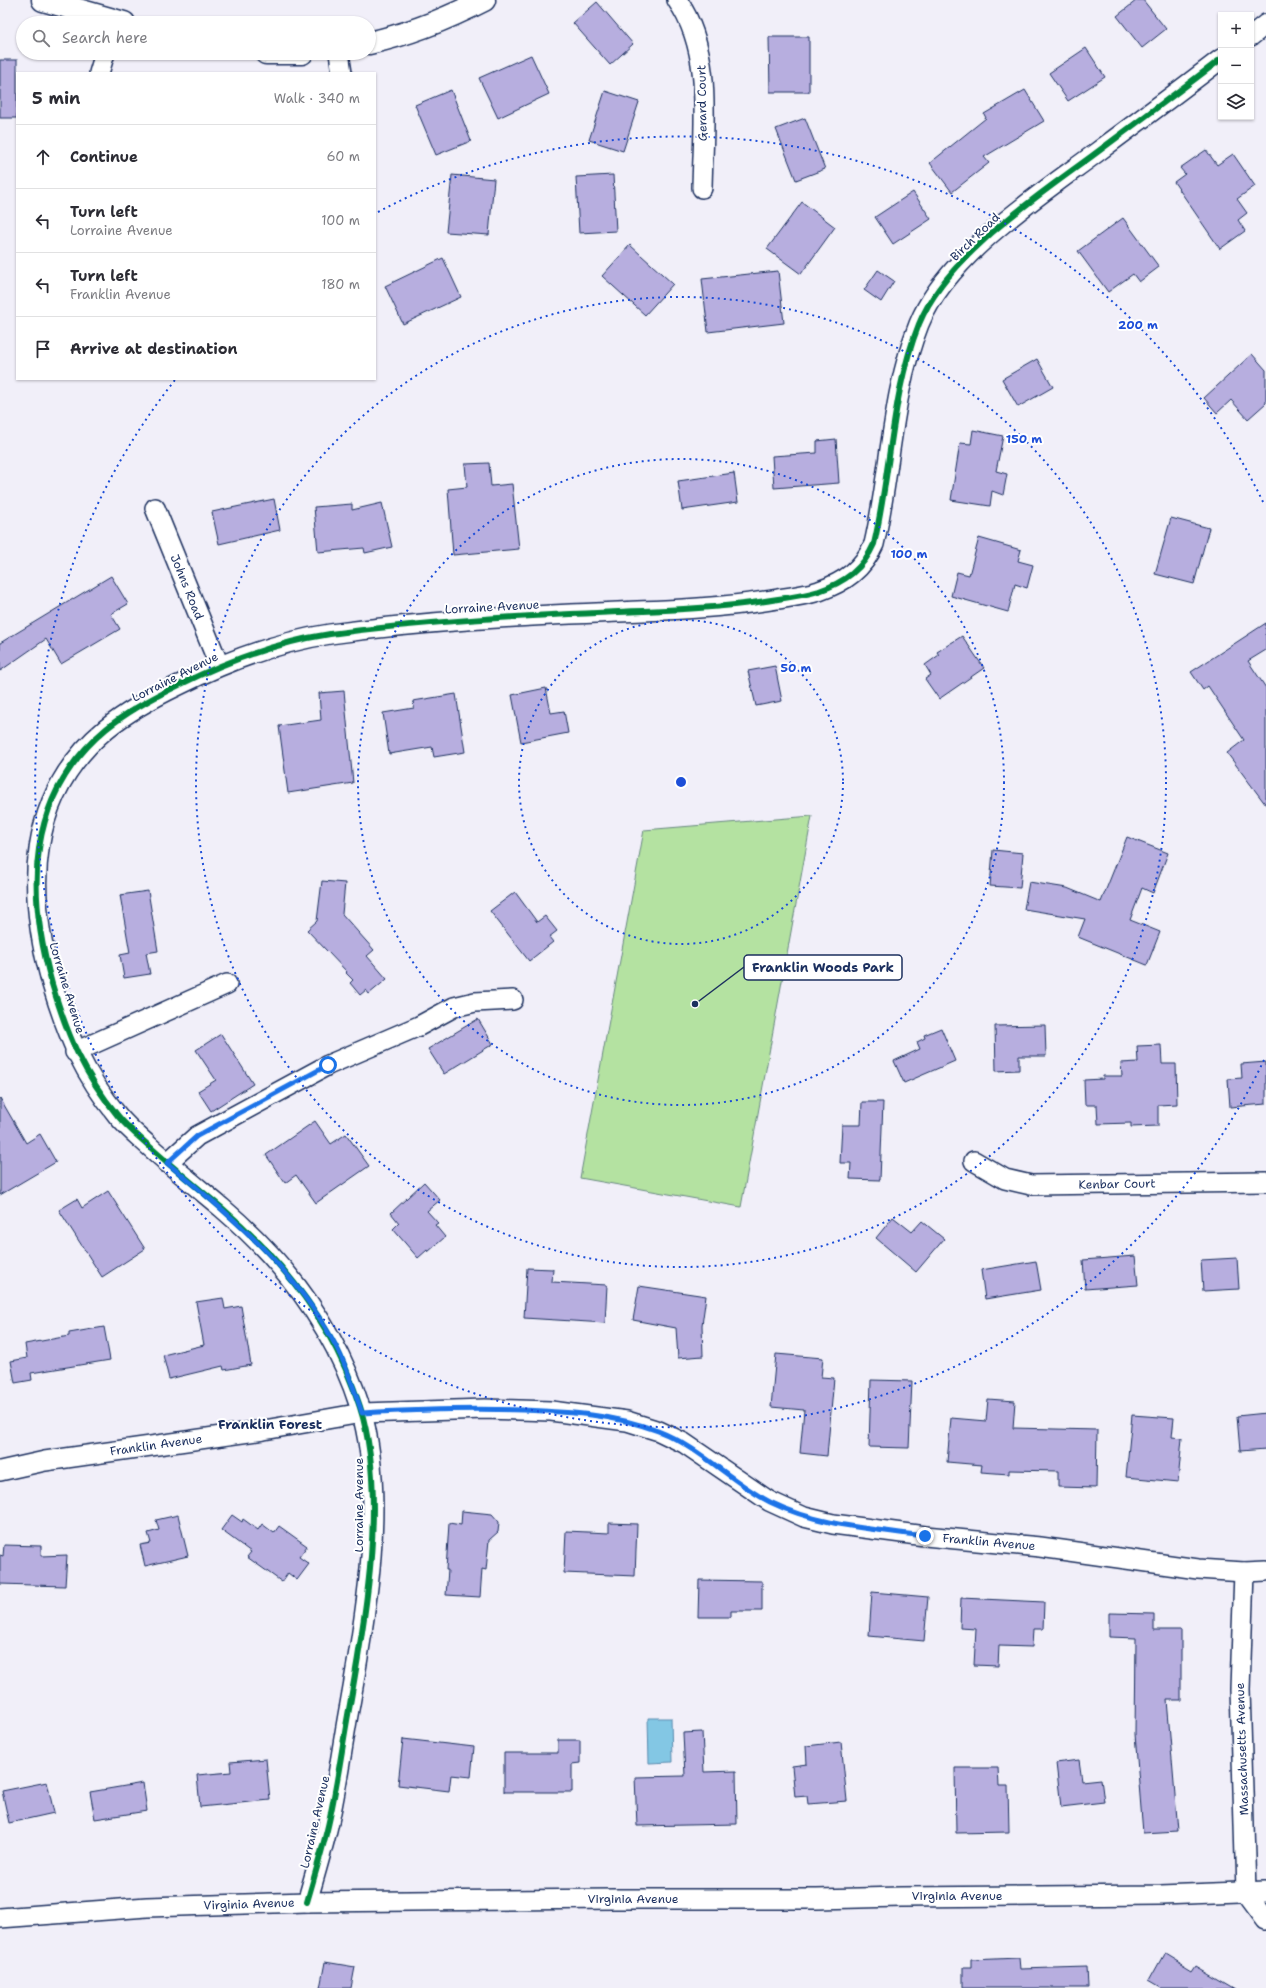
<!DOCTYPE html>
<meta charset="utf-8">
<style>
:root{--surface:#fff;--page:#f2f2f3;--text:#2b2b33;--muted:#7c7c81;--line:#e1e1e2}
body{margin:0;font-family:"Shantell Sans",sans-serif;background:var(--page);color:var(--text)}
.controls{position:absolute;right:12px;top:12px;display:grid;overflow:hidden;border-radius:0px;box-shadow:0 1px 3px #0004}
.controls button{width:36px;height:36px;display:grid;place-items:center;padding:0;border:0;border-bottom:1px solid var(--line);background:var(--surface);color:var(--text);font:20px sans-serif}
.stop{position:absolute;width:12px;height:12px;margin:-9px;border:3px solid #1a73e8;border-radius:50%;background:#fff}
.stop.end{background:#1a73e8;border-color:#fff;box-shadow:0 1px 4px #0008}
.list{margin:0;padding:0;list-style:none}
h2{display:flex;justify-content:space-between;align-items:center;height:52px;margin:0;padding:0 16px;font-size:17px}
h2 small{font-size:13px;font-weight:400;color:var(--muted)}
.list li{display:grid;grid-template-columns:26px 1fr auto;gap:12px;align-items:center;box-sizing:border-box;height:64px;padding:0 16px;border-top:1px solid var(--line)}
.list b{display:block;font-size:15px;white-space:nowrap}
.list p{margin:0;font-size:13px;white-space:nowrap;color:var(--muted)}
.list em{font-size:13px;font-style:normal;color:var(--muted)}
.icon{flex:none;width:22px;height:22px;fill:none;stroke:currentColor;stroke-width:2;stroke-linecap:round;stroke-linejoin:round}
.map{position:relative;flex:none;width:1266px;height:1988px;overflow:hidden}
.search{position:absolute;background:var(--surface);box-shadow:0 1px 3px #0004;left:16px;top:16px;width:360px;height:44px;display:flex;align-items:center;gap:10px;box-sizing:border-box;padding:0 14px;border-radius:22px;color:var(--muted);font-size:15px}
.panel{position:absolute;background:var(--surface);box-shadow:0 1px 3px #0004;left:16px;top:72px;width:360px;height:308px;border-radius:0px}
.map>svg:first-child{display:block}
.green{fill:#b4e2a1;stroke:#688880}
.water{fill:#83c7e4;stroke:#598aae}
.building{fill:#b7aedf;stroke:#1b2f5e}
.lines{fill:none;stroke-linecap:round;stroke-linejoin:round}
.minor-casing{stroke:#1b2f5e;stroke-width:22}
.tertiary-casing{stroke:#1b2f5e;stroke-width:25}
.minor{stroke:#fff;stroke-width:19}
.tertiary{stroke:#fff;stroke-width:22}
.cycleway-casing{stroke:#fff;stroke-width:8}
.cycleway{stroke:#00873e;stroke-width:6}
.route{stroke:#1a73e8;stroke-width:5}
.ring{fill:none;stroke:#1d4ed8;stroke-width:2;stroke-dasharray:2 4}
.labels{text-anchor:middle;stroke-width:4;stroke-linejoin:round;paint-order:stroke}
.street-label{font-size:12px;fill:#1b2f5e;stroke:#fff}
.neighbourhood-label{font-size:13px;font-weight:bold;fill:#1b2f5e;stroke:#fff}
.centre{fill:#1d4ed8;stroke:#fff;stroke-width:2}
.ring-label{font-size:12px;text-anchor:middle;font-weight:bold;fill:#1d4ed8;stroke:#fff;stroke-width:4;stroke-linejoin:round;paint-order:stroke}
.leader{fill:none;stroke:#1b2f5e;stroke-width:1.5}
.callout-dot{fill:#1b2f5e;stroke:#fff;stroke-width:1.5}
.callout{fill:#fff;stroke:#1b2f5e;stroke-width:1.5}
.callout-label{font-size:13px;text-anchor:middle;font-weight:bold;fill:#1b2f5e}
</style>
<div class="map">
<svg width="1266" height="1988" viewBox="0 0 1266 1988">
<rect width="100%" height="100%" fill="#f1eff9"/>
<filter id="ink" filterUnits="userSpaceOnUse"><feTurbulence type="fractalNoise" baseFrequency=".025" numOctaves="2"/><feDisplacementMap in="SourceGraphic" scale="8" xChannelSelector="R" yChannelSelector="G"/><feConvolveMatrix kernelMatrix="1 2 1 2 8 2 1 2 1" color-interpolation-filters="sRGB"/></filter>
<g filter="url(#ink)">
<!-- green -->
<path class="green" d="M 812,816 L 741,1207 L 580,1178 L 644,830 Z"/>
<!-- water -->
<path class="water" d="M 648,1718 L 671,1718 L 672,1762 L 649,1763 Z"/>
<!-- building -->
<g class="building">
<path d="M 1137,0 L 1143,0 L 1166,29 L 1142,48 L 1117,16 Z"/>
<path d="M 597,2 L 633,44 L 610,65 L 573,23 Z"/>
<path d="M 769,37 L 809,37 L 809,92 L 770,92 Z"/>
<path d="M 1086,48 L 1105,77 L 1068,101 L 1049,73 Z"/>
<path d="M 531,55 L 549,94 L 498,118 L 479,78 Z"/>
<rect x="0" y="60" width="17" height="58"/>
<path d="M 451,90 L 471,141 L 436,155 L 415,105 Z"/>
<path d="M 1025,90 L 1044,121 L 984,157 L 989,163 L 952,192 L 930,163 L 986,118 L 984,114 Z"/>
<path d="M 605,91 L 639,102 L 623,151 L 589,140 Z"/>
<path d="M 805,118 L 825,169 L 796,180 L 776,129 Z"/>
<path d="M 1206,150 L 1217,165 L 1233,154 L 1255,186 L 1237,199 L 1247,213 L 1238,220 L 1245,231 L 1220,249 L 1174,182 L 1185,174 L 1180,168 Z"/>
<path d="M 452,175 L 494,179 L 489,235 L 446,232 Z"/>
<path d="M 613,175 L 616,231 L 579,233 L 576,177 Z"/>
<path d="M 913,192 L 931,219 L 893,244 L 875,217 Z"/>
<path d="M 802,202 L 835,227 L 801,274 L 767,249 Z"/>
<path d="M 1123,218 L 1159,267 L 1139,282 L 1133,274 L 1108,292 L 1078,251 Z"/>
<path d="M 630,245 L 673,284 L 645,315 L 602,276 Z"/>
<path d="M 443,258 L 461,297 L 403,324 L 385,286 Z"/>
<path d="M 878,270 L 894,281 L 881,302 L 864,290 Z"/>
<path d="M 778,271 L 784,323 L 708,332 L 702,279 Z"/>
<path d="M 1252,354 L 1266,370 L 1266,403 L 1248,419 L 1231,400 L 1217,413 L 1204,398 Z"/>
<path d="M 1037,359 L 1053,387 L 1018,407 L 1002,379 Z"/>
<path d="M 973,430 L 1003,436 L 996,471 L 1007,474 L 1003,495 L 992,491 L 990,506 L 951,500 L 960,443 L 971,444 Z"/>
<path d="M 836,439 L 839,483 L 774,488 L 772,456 L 817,453 L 817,441 Z"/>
<path d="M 489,463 L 491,486 L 512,484 L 519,549 L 453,555 L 448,489 L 467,487 L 465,464 Z"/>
<path d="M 734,473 L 738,502 L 682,510 L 678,481 Z"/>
<path d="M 274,499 L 280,530 L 219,544 L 212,512 Z"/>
<path d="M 382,503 L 392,547 L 365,553 L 364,548 L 318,552 L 314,507 L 352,504 L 352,510 Z"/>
<path d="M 1171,518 L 1209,528 L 1194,584 L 1155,574 Z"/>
<path d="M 979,538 L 1021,550 L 1018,561 L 1033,565 L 1027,588 L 1015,584 L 1008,612 L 951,596 L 957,572 L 969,575 Z"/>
<path d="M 111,576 L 128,604 L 111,614 L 120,629 L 61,664 L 46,639 L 0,671 L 0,643 Z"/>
<path d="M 1266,623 L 1266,650 L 1248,661 L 1266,688 L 1266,805 L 1227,753 L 1244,740 L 1208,686 L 1203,690 L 1191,672 Z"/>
<path d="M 962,636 L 984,668 L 939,699 L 925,679 L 931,675 L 925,665 L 939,655 L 937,652 Z"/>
<path d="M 775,666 L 782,701 L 756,706 L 748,671 Z"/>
<path d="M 546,688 L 551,713 L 564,711 L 568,733 L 521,742 L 512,695 Z"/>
<path d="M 344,691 L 353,783 L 288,793 L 279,726 L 321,720 L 319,693 Z"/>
<path d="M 456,694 L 465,752 L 434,757 L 432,747 L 389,754 L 383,713 L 414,708 L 413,701 Z"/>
<path d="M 1127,837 L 1168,853 L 1153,893 L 1142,888 L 1130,920 L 1160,932 L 1147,965 L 1078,937 L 1085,919 L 1024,909 L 1029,882 L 1067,888 L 1101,902 Z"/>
<path d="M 993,850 L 1023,853 L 1020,888 L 990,886 Z"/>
<path d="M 322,881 L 345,883 L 342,914 L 374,950 L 367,956 L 387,979 L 369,994 L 366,990 L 360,995 L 350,983 L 353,980 L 346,973 L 347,972 L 307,930 L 317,921 Z"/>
<path d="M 148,891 L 158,951 L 146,953 L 150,974 L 124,978 L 120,955 L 130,953 L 120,895 Z"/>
<path d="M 515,892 L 537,922 L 545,916 L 557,931 L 549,937 L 553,942 L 529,961 L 490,911 Z"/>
<path d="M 478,1019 L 493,1044 L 444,1074 L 428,1049 Z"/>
<path d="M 1045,1025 L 1046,1056 L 1019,1056 L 1019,1070 L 996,1071 L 995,1026 Z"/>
<path d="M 941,1028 L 955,1061 L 904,1083 L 894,1061 L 920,1049 L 917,1042 L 925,1038 L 924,1035 Z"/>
<path d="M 221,1034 L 253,1084 L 211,1111 L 198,1091 L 216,1080 L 196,1050 Z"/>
<path d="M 1161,1045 L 1162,1064 L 1176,1064 L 1177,1104 L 1158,1105 L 1158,1126 L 1131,1127 L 1131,1123 L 1098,1124 L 1097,1105 L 1085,1105 L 1084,1080 L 1103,1079 L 1103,1076 L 1122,1076 L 1121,1063 L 1138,1062 L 1137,1046 Z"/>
<path d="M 1266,1062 L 1266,1104 L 1230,1107 L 1228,1079 L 1242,1078 L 1241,1064 Z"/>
<path d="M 0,1098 L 26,1143 L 40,1134 L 56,1162 L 0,1195 Z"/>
<path d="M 862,1102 L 883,1102 L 880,1180 L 850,1179 L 851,1163 L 840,1163 L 842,1125 L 861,1125 Z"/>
<path d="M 315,1121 L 331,1144 L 346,1134 L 369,1166 L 316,1203 L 296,1175 L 285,1183 L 266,1155 Z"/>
<path d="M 424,1182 L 440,1200 L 427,1211 L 438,1223 L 435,1225 L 445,1237 L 428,1252 L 427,1250 L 418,1258 L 393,1229 L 399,1223 L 391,1213 Z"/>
<path d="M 108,1191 L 145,1249 L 102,1277 L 59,1210 L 77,1199 L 82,1208 Z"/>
<path d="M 893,1217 L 912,1232 L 922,1221 L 944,1239 L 916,1272 L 876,1238 Z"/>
<path d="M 1135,1256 L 1138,1285 L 1085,1289 L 1083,1260 Z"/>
<path d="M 1237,1258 L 1239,1289 L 1203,1291 L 1201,1260 Z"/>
<path d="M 1036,1261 L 1041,1290 L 985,1299 L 981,1270 Z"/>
<path d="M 527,1268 L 553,1269 L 552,1282 L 607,1285 L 605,1323 L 524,1318 Z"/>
<path d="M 639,1286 L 706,1296 L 702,1325 L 703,1356 L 678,1358 L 676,1328 L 633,1320 Z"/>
<path d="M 223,1298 L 225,1309 L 241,1306 L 251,1365 L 224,1370 L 223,1366 L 169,1379 L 163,1355 L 204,1345 L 196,1302 Z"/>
<path d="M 104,1327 L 110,1360 L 31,1373 L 32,1380 L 15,1383 L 11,1361 L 27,1358 L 25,1344 L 69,1336 L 69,1333 Z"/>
<path d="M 776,1354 L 823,1358 L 821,1377 L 834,1378 L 827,1456 L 800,1453 L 804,1410 L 771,1407 Z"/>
<path d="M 871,1380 L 912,1381 L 909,1448 L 869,1447 Z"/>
<path d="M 988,1399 L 1015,1401 L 1013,1428 L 1097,1430 L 1096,1488 L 1058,1487 L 1058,1471 L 1009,1470 L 1009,1474 L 981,1472 L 982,1465 L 947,1462 L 951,1418 L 986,1421 Z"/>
<path d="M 1266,1413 L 1266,1449 L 1240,1451 L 1237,1416 Z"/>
<path d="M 1132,1415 L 1174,1418 L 1172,1437 L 1182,1438 L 1178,1482 L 1126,1477 Z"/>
<path d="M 462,1511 L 492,1514 L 499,1522 L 498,1532 L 489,1540 L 486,1570 L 482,1569 L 480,1597 L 446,1595 L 448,1570 L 446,1570 L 449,1523 L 461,1525 Z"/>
<path d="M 178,1515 L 188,1556 L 145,1566 L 140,1545 L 151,1543 L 148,1533 L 159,1530 L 156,1520 Z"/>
<path d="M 232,1515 L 242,1522 L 243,1519 L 258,1530 L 262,1524 L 274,1533 L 279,1526 L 307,1546 L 299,1557 L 309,1564 L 297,1580 L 288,1573 L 282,1582 L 247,1557 L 251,1552 L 221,1530 Z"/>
<path d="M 609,1523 L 637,1524 L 635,1576 L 564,1573 L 566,1531 L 609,1533 Z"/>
<path d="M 4,1545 L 41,1546 L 41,1556 L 67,1555 L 65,1586 L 0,1584 L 0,1555 L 3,1556 Z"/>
<path d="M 699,1580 L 762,1581 L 762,1611 L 731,1611 L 731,1617 L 698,1617 Z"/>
<path d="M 872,1592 L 928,1597 L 924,1641 L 869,1636 Z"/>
<path d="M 961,1598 L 1044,1602 L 1043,1629 L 1033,1629 L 1032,1647 L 999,1646 L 998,1666 L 974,1665 L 976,1629 L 960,1628 Z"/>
<path d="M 1109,1613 L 1154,1614 L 1154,1630 L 1181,1630 L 1181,1700 L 1167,1700 L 1178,1831 L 1143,1833 L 1135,1734 L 1136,1638 L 1109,1637 Z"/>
<path d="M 702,1732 L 704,1772 L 736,1771 L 737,1824 L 637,1826 L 635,1777 L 685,1776 L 683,1733 Z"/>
<path d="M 403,1739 L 474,1747 L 471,1777 L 451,1775 L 449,1791 L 398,1785 Z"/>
<path d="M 558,1740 L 580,1740 L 580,1763 L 572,1764 L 572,1792 L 504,1792 L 504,1753 L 558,1753 Z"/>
<path d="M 841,1742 L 847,1801 L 808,1804 L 807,1796 L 795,1797 L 792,1766 L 807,1764 L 806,1746 Z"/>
<path d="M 266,1759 L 270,1800 L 200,1807 L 197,1775 L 231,1772 L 230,1762 Z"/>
<path d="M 1079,1760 L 1082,1781 L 1101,1779 L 1104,1802 L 1061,1807 L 1056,1763 Z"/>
<path d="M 955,1768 L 998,1768 L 999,1786 L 1008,1786 L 1009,1832 L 956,1833 Z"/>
<path d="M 47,1782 L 54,1813 L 9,1823 L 2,1791 Z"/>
<path d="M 143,1783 L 147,1811 L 95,1819 L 90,1792 Z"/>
<path d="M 1164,1954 L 1192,1971 L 1196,1965 L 1235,1988 L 1161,1988 L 1149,1981 Z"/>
<path d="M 1019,1958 L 1020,1969 L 1087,1967 L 1088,1988 L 963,1988 L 963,1967 L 971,1967 L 971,1960 Z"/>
<path d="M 325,1962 L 355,1967 L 351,1988 L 320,1988 Z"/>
</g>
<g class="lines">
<!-- minor casing -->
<g class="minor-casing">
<g id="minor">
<path d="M 677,0 C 714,53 703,126 702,188"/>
<path d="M 1251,36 L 1266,24"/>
<path d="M 339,53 L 342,73"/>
<path d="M 99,73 L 105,53"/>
<path d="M 155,508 L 219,665"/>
<path d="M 75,1052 L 227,984"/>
<path d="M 974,1161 L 1005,1179 L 1031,1185 L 1266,1182"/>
<path d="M 167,1163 L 197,1136 L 328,1065 L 419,1026 L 454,1007 L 475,1002 L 513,1000"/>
<path d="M 0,1471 L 45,1461 L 264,1430 L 362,1413 L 485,1409 L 551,1411 L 627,1421 L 659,1431 L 684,1443 L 769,1501 L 804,1517 L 833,1524 L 925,1536 L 1040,1547 L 1198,1569 L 1244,1572 L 1266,1571"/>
<path d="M 1244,1572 L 1240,1689 L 1246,1892 L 1266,1919"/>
<path d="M 307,1902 C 314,1878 321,1854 327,1830 C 337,1789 342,1746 350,1704 C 366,1615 387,1494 360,1407 C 335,1328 285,1262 222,1208 C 197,1187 172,1167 149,1146 C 138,1136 127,1127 118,1116 C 83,1073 68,1037 52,984 C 26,891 26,796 106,729 C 128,711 154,697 179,685 C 227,661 278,642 330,634 C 426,621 522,616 618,612 C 671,610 725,608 778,599 C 792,597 806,595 819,591 C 845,582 863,569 874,544 C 891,472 891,394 919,324 C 946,257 1035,198 1092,156 C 1135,124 1178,92 1221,59"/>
<path d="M 0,1918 L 147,1907 L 307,1902 L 615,1899 L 817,1899 L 901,1897 L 1161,1895 L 1266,1891"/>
</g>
</g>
<!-- tertiary casing -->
<g class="tertiary-casing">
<g id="tertiary">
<path d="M 43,0 L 124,23"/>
<path d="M 369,43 C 410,34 447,19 484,0"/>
<path d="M 266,53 L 302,53"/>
</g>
</g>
<!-- minor -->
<use href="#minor" class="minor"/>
<!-- tertiary -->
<use href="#tertiary" class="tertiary"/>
<!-- cycleway casing -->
<g class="cycleway-casing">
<path id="cycleway" d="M 307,1902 C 314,1878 321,1854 327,1830 C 337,1789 342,1746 350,1704 C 366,1615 387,1494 360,1407 C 335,1328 285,1262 222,1208 C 197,1187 172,1167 149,1146 C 138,1136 127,1127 118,1116 C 83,1073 68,1037 52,984 C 26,891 26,796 106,729 C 128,711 154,697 179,685 C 227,661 278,642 330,634 C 426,621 522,616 618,612 C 671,610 725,608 778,599 C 792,597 806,595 819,591 C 845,582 863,569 874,544 C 891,472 891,394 919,324 C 946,257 1035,198 1092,156 C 1135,124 1178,92 1221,59"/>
</g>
<!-- cycleway -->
<use href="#cycleway" class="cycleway"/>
</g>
</g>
<g class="lines" filter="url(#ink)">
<!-- route -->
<path class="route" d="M 328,1065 L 197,1136 L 167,1163 C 233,1217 299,1273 338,1350 C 348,1370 355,1392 362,1413 C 415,1410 468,1408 522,1410 C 568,1412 615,1414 658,1431 C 700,1447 731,1482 770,1502 C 819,1526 872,1529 925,1536"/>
</g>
<!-- distance rings -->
<g class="ring">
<circle cx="681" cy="782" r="162"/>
<circle cx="681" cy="782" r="323"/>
<circle cx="681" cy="782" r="485"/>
<path d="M1264 1060A646 646 0 1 1 175 380M378 212A646 646 0 0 1 1264 504"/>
</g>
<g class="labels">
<!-- street labels -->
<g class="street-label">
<text transform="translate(702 103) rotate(-91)" y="4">Gerard Court</text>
<text transform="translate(975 237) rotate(-44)" y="4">Birch Road</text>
<text transform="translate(187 587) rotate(68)" y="4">Johns Road</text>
<text transform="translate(492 607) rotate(-3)" y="4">Lorraine Avenue</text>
<text transform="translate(175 677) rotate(-27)" y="4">Lorraine Avenue</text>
<text transform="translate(67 988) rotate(73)" y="4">Lorraine Avenue</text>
<text transform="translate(1117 1184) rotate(-1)" y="4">Kenbar Court</text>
<text transform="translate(156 1445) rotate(-8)" y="4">Franklin Avenue</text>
<text transform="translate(359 1505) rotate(-90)" y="4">Lorraine Avenue</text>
<text transform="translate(989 1542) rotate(5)" y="4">Franklin Avenue</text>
<text transform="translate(1242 1749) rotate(-92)" y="4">Massachusetts Avenue</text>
<text transform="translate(315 1822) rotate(-77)" y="4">Lorraine Avenue</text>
<text x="957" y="1900">Virginia Avenue</text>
<text x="633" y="1903">Virginia Avenue</text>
<text transform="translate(249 1904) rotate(-2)" y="4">Virginia Avenue</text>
</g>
<!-- neighbourhood labels -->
<g class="neighbourhood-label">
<text x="270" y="1429">Franklin Forest</text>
</g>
</g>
<circle cx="681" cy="782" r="6" class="centre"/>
<g class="ring-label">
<text x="1138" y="329">200 m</text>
<text x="1024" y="443">150 m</text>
<text x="909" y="558">100 m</text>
<text x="796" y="672">50 m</text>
</g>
<!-- callouts -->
<path class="leader" d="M695 1004L744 967"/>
<circle class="callout-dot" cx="695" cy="1004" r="4"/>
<rect class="callout" x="744" y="955" width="158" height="25" rx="4"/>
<g class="callout-label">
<text x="823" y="972">Franklin Woods Park</text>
</g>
</svg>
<div class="controls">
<button>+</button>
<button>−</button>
<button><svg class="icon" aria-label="layers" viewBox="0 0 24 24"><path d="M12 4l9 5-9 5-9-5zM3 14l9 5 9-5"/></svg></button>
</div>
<div class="stop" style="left:328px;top:1065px"></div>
<div class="stop end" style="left:925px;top:1536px"></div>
<div class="search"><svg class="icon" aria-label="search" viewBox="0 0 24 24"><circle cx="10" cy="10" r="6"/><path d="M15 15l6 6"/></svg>Search here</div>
<section class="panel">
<h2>5 min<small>Walk · 340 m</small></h2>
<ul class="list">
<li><svg class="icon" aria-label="ahead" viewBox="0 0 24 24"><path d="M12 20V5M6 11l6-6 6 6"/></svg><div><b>Continue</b></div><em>60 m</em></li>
<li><svg class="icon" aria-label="left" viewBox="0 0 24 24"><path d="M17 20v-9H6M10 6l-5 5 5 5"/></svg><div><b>Turn left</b><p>Lorraine Avenue</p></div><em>100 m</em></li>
<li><svg class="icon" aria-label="left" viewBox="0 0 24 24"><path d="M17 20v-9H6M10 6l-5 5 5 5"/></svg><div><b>Turn left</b><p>Franklin Avenue</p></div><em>180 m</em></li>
<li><svg class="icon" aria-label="arrive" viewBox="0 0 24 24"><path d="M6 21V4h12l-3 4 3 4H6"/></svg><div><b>Arrive at destination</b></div></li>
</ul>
</section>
</div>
